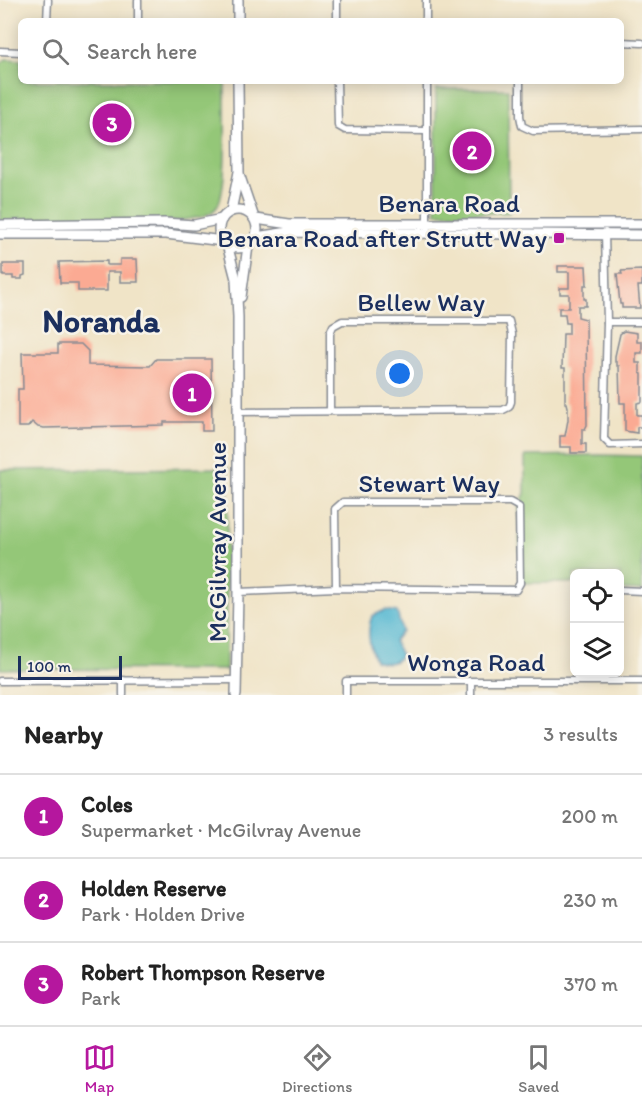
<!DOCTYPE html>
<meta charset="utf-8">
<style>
:root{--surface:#fff;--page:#f2f2f2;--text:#222;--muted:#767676;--line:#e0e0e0;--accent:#b5179e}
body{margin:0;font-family:Itim,sans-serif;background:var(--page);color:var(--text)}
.controls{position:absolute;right:18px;bottom:18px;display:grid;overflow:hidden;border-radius:9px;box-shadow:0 3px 15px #0003}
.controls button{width:54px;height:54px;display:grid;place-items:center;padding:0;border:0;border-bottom:2px solid var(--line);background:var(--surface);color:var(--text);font:30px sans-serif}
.scale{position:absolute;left:18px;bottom:15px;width:104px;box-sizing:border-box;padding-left:6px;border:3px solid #1b2f5e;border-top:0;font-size:16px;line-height:21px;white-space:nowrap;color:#1b2f5e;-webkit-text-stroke:4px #f7f3e8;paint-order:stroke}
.you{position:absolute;left:400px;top:374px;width:21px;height:21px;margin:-15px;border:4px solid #fff;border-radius:50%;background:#1a73e8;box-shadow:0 0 0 9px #1a73e833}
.badge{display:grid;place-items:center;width:39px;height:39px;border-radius:50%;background:var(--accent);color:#fff;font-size:20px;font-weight:700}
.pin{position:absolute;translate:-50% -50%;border:3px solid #fff;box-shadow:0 2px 6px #0006}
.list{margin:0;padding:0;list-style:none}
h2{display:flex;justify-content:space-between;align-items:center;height:78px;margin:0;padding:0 24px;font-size:26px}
h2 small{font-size:20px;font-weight:400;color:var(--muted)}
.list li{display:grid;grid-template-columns:39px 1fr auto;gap:18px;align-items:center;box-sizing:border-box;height:84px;padding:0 24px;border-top:2px solid var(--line)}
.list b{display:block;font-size:22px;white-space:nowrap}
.list p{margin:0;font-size:20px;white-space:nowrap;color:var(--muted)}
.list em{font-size:20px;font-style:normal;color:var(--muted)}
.icon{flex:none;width:33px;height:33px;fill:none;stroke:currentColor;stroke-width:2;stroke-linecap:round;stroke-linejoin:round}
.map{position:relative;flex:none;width:642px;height:695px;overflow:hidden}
.search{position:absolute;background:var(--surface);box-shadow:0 3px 15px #0003;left:18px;right:18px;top:18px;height:66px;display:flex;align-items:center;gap:15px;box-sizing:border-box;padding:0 21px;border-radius:9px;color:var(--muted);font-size:22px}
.sheet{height:330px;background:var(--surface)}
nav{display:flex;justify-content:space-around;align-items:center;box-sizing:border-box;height:84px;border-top:2px solid var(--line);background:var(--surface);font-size:16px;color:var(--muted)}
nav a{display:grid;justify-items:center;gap:3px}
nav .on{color:var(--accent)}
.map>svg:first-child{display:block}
.green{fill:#94c778;stroke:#587b6b;stroke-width:1.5}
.water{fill:#52b7d1;stroke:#367398;stroke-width:1.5}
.building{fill:#fbaa93}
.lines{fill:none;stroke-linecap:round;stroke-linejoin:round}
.minor-casing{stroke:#868a92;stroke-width:9}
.secondary-casing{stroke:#868a92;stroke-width:12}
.primary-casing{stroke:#868a92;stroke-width:12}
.minor{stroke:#fff;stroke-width:6}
.secondary{stroke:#fff;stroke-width:9}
.primary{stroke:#fff;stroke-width:9}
.poi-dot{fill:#b5179e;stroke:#f7f3e8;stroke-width:2}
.labels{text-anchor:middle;stroke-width:5;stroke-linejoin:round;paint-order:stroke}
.street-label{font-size:26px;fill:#1b2f5e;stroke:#f7f3e8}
.poi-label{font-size:26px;fill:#1b2f5e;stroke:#f7f3e8;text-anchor:end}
.district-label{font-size:32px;font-weight:bold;fill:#1b2f5e;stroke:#f7f3e8}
</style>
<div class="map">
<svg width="642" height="695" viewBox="0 0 642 695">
<rect width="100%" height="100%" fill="#f7f3e8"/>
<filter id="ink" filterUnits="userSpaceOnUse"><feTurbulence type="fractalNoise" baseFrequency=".0167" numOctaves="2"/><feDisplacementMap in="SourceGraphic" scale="12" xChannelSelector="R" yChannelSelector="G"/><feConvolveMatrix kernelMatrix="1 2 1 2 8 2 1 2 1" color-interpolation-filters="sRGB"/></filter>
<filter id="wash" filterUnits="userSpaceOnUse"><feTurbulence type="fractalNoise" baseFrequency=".008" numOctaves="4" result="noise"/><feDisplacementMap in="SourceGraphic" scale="24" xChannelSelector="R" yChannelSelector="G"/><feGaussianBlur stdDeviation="1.35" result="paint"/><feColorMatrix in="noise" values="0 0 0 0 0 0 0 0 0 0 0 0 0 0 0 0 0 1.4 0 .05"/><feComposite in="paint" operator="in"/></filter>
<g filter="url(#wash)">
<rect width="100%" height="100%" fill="#f0e4c7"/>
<!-- green -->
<g class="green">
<path d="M 6,59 L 21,60 L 21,81 L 225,81 C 224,107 229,189 217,207 C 210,218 189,219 177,221 L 1,223 L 0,64 Z"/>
<path d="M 436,89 L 508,89 L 509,213 L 436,213 Z"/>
<path d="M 599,455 L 642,456 L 642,591 L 620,590 L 620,574 L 574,574 L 574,583 L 520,583 L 519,507 L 525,493 L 525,456 Z"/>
<path d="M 228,468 L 226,670 L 0,669 L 0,470 Z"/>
</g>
<!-- water -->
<path class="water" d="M 385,610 L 397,612 L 402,631 L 394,641 L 401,655 C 395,665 385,664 375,660 C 369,646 366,632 372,616 Z"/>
<g id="blocks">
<!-- building -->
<g class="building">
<path d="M 120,259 L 137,259 L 138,282 L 120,282 L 120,272 L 107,272 L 107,291 L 78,291 L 78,283 L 60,283 L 59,262 L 107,261 L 107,265 L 120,265 Z"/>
<path d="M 3,264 L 25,264 L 25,275 L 22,276 L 22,279 L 13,279 L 13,276 L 3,276 Z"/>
<path d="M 558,266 L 586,266 L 587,285 L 584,285 L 584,299 L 586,299 L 586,306 L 578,306 L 578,317 L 586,319 L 587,425 L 585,429 L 582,429 L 582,444 L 586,444 L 586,453 L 571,453 L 571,447 L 560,447 L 560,436 L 565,436 L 568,420 L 568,407 L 567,403 L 565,403 L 565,368 L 562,368 L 563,334 L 569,334 L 569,323 L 566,323 L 565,314 L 559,314 L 559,308 L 569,308 L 569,294 L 560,294 L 560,288 L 569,288 L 569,272 L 558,272 Z"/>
<path d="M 642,270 L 642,286 L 638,286 L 640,308 L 622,308 L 622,304 L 620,304 L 617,274 L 622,274 L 621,271 Z"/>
<path d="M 624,331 L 637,333 L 637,342 L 642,342 L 642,353 L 636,353 L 636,363 L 640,363 L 640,373 L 642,374 L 642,402 L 637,403 L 637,415 L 642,415 L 642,427 L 637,427 L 637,433 L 625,431 L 625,403 L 620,403 L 619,366 L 617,366 L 617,362 L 615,362 L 615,356 L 620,334 Z"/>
<path d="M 58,344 L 81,344 L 88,351 L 88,365 L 150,366 L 156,359 L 211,359 L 212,431 L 202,431 L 202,422 L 164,422 L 164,425 L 44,428 L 38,427 L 32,422 L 28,427 L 18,427 L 18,389 L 23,389 L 22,353 L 58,353 Z"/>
</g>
</g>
</g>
<g filter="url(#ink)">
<use href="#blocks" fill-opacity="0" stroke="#868a92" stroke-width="1.5"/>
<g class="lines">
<!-- minor casing -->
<g class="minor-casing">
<g id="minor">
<path d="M 337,0 L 337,21"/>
<path d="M 426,0 L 426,21"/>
<path d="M 47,21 L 48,0"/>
<path d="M 138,21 L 138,0"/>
<path d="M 621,42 L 642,43"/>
<path d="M 0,51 L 21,52"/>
<path d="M 337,81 L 338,126 L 345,130 L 427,131"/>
<path d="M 427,81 L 427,227"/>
<path d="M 520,81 L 520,116 L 522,126 L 533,131 L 642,129"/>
<path d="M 605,232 L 607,322 L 604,439 L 610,445 L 642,444"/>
<path d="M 607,322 L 642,322"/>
<path d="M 238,412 L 503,410 L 509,407 L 511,402 L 512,334 L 509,321 L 342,321 L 333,326 L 330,333 L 330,411"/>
<path d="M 620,590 L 642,591"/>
<path d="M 238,592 L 336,588 L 516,590 L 520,583 L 519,507 L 510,502 L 343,502 L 335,509 L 336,588"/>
<path d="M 123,680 L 123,695"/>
<path d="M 0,681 L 237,680"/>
<path d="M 471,682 L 471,695"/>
<path d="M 346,695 L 346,681 L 642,681"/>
</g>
</g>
<!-- secondary casing -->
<g class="secondary-casing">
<g id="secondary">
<path d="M 238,21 L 238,0"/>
<path d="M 239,174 L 253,215"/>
<path d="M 231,211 L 239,172 L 238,81"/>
<path d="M 227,244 L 236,279 L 238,317 L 238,592 L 236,695"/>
<path d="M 241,297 L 248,246"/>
</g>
</g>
<!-- primary casing -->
<g class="primary-casing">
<g id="primary">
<circle cx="238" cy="229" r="19"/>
<path d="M 256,219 L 289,224 L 642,224"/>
<path d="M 0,225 L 165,223 L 194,225 L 222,219"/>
<path d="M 0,234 L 166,234 L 223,241"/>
<path d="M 256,237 L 289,232 L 642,235"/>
</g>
</g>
<!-- minor -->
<use href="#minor" class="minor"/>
<!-- secondary -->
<use href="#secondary" class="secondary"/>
<!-- primary -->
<use href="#primary" class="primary"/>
</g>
</g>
<!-- markers -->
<rect class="poi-dot" x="553" y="232" width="12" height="12" rx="3"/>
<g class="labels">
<!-- street labels -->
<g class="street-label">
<text x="449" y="212">Benara Road</text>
<text x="421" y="311">Bellew Way</text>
<text x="429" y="492">Stewart Way</text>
<text transform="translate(217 542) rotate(-90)" y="9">McGilvray Avenue</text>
<text x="476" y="671">Wonga Road</text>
</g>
<!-- poi labels -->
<g class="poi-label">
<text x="547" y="247">Benara Road after Strutt Way</text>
</g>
<!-- district labels -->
<g class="district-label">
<text x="101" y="332">Noranda</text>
</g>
</g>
</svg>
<div class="controls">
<button><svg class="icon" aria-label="locate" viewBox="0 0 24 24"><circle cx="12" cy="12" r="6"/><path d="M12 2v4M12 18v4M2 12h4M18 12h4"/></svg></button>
<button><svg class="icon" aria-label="layers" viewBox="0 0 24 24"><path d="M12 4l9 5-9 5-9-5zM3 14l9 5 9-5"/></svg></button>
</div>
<div class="scale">100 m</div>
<div class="you"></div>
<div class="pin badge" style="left:192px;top:393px">1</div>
<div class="pin badge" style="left:472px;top:151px">2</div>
<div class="pin badge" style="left:112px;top:123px">3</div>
<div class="search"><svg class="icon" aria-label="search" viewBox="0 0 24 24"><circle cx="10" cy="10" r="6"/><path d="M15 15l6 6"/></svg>Search here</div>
</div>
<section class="sheet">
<h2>Nearby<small>3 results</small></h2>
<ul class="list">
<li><span class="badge">1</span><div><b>Coles</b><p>Supermarket · McGilvray Avenue</p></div><em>200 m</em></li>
<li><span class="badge">2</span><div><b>Holden Reserve</b><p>Park · Holden Drive</p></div><em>230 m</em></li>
<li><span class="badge">3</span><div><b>Robert Thompson Reserve</b><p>Park</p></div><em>370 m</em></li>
</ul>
</section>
<nav>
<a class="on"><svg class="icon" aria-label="map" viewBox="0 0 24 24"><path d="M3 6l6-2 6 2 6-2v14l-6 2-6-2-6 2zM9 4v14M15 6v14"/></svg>Map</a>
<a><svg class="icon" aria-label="directions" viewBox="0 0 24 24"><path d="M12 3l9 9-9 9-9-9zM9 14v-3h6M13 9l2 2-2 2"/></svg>Directions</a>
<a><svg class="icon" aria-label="saved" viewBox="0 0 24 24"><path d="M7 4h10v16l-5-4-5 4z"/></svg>Saved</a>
</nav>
